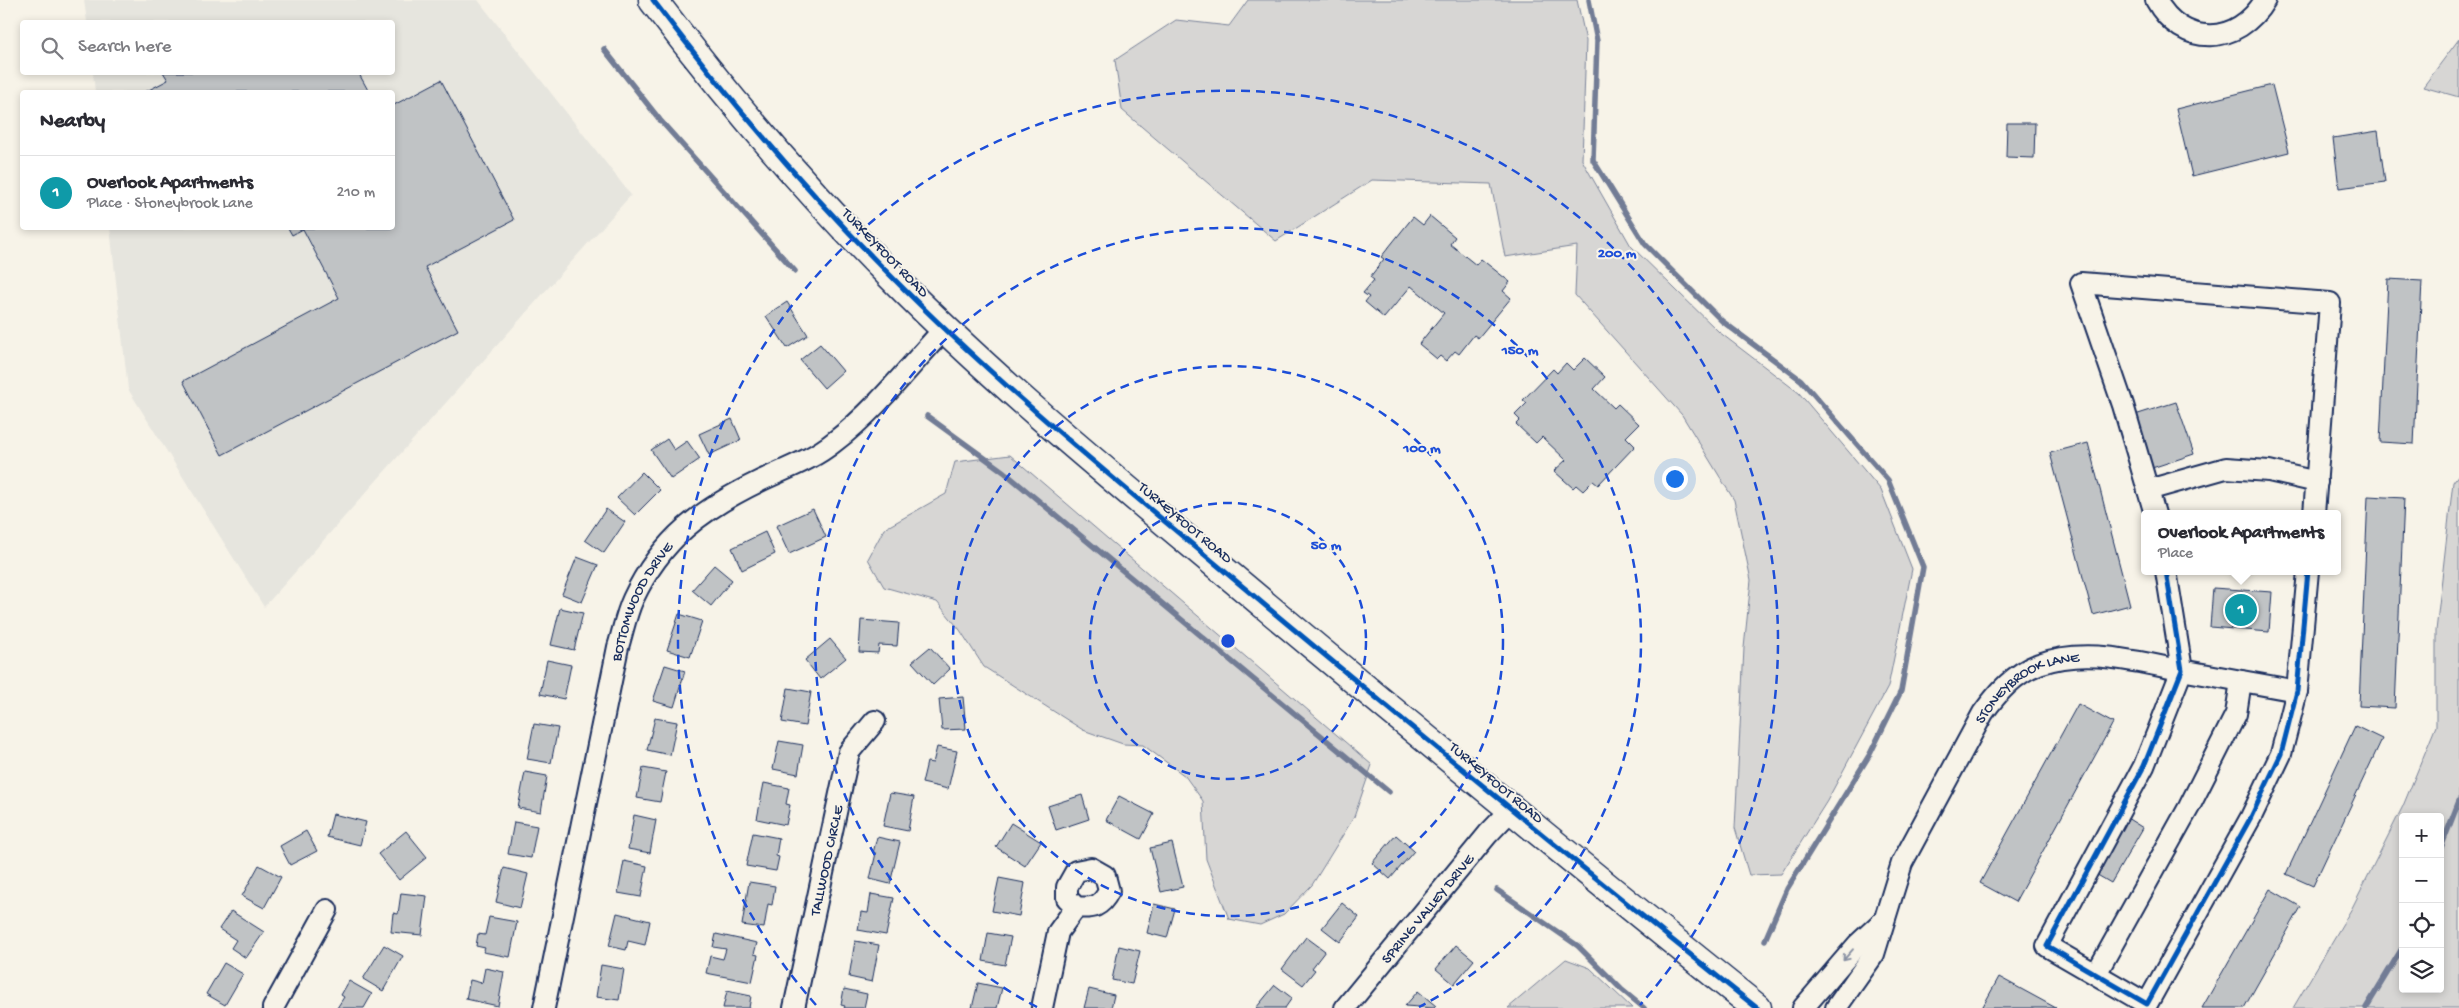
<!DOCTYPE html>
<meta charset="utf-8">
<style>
:root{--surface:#fff;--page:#f2f2f3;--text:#2b2b33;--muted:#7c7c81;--line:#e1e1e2;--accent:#d93025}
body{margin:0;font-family:"Gochi Hand",sans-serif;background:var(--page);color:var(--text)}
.controls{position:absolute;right:15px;bottom:15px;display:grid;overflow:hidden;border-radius:5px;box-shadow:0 2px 8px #0003}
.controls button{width:45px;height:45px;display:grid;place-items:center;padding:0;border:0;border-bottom:1px solid var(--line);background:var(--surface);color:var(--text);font:25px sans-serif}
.you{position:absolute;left:1674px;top:478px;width:18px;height:18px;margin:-12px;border:4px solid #fff;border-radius:50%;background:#1a73e8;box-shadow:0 0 0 8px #1a73e833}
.badge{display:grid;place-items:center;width:32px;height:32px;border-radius:50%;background:var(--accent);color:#fff;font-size:16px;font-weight:700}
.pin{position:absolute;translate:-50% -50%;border:2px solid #fff;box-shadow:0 1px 5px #0006}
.popup{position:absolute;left:2141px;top:510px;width:200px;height:65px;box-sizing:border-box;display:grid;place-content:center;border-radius:5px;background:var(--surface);filter:drop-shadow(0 1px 4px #0005);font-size:16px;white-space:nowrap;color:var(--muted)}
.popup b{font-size:19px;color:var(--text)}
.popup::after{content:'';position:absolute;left:50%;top:100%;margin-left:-10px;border:10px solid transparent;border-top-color:var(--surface)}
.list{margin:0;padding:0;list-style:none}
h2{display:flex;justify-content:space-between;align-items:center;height:65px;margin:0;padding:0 20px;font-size:21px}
h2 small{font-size:16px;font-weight:400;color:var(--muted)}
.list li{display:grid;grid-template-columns:32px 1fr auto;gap:15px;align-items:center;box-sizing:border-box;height:75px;padding:0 20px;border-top:1px solid var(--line)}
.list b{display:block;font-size:19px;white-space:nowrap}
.list p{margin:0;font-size:16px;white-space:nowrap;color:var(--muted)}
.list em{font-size:16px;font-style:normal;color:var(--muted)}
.icon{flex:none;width:28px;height:28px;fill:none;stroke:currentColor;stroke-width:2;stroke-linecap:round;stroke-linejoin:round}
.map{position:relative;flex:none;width:2459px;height:1008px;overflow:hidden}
.search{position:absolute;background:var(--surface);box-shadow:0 2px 8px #0003;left:20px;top:20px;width:375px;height:55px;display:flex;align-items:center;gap:12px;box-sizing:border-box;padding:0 18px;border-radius:5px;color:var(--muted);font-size:19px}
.panel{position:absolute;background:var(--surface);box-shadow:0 2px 8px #0003;left:20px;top:90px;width:375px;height:140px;border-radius:5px}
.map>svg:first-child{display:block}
.built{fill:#e6e5de}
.green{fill:#d7d6d4;stroke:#798299;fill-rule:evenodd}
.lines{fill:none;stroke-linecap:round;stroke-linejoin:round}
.stream{stroke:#727c95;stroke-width:5.5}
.building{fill:#c0c3c5;stroke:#1b2f5e}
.minor-casing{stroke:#1b2f5e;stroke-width:24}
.secondary-casing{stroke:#1b2f5e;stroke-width:31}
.minor{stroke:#f7f3e8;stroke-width:20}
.secondary{stroke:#f7f3e8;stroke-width:28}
.cycleway-casing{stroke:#f7f3e8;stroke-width:8}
.cycleway{stroke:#0057b8;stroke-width:5}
.oneway{stroke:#8991a3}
.ring{fill:none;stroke:#1d4ed8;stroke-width:2.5;stroke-dasharray:9 6}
.labels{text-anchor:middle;stroke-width:4;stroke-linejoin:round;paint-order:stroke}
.street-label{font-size:15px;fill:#1b2f5e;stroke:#f7f3e8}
.centre{fill:#1d4ed8;stroke:#f7f3e8;stroke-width:2.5}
.ring-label{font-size:15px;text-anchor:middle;font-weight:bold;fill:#1d4ed8;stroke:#f7f3e8;stroke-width:4;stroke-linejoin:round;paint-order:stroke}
</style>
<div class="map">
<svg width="2459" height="1008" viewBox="0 0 2459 1008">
<rect width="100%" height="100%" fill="#f7f3e8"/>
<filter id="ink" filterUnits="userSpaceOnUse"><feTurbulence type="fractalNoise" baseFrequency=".02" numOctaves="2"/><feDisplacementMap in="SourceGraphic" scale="10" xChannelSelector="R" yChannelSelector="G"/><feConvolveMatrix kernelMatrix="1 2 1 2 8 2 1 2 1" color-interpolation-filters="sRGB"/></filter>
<g filter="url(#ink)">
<!-- built -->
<path class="built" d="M 84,0 L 478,0 L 631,195 L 264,607 L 128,389 L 110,228 L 392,228 L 392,92 L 95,92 L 93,73 L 392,72 L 392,22 L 87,22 Z"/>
<!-- green -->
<g class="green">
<path d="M 1248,0 L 1577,0 L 1586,41 L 1582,160 L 1631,246 L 1719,332 L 1799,393 L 1881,490 L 1912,569 L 1888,687 L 1827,801 L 1781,874 L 1749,875 L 1735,828 L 1744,648 L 1751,580 L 1734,500 L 1682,415 L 1575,295 L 1577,246 L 1505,257 L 1491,184 L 1372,180 L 1276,241 L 1122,110 L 1115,60 L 1176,20 L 1229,26 Z"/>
<path d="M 2459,39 L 2459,97 L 2423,87 Z"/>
<path d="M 1010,455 L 1372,765 L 1354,817 L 1312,885 L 1284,914 L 1260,925 L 1229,919 L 1206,859 L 1203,801 L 1185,776 L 1143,745 L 1123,744 L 1083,730 L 984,667 L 960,630 L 937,602 L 884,587 L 868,559 L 884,529 L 946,494 L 955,462 Z"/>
<path d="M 2459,474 L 2459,1008 L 2293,1008 L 2352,908 L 2403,806 L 2436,726 L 2436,631 L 2453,482 ZM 2403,817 L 2440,817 L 2440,989 L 2403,989 Z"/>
<path d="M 1566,959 L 1590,968 L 1632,1008 L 1508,1008 Z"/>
</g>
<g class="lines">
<!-- stream -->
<g class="stream">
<path d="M 1589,0 L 1597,41 L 1593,160 L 1645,244 L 1722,321 L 1801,380 L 1888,480 L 1923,567 L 1901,691 L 1870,754 L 1787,889 L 1765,940"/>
<path d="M 604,49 L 660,120 L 795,271"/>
<path d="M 927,416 L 1004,472 L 1389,792"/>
<path d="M 2440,850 L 2459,801"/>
<path d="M 1497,890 L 1578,946 L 1621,989 L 1644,1008"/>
<path d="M 2366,1008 L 2403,947"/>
</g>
</g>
<!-- building -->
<g class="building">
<path d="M 163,72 L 358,72 L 369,92 L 145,92 L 168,80 Z"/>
<path d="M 441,80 L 514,220 L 425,267 L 458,330 L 222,455 L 183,381 L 339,298 L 303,229 L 292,235 L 288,228 L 392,228 L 392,106 Z"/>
<path d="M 2272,85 L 2289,152 L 2192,176 L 2176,109 Z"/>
<path d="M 2007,123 L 2035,123 L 2034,158 L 2006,157 Z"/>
<path d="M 2378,131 L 2385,182 L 2339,188 L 2333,138 Z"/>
<path d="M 1430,216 L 1455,237 L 1450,244 L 1476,265 L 1481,259 L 1510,282 L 1503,291 L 1511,298 L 1478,338 L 1474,335 L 1459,354 L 1455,351 L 1446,361 L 1440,356 L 1437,359 L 1419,344 L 1444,313 L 1411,286 L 1384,318 L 1365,302 L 1369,297 L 1363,293 L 1374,280 L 1370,277 L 1384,259 L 1381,257 L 1413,217 L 1423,225 Z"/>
<path d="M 2388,279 L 2422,281 L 2414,444 L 2380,442 Z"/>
<path d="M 787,302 L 808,335 L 787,348 L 766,316 Z"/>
<path d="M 820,344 L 843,371 L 824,388 L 800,360 Z"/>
<path d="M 1585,358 L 1605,377 L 1594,389 L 1614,408 L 1618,404 L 1639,424 L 1626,437 L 1635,446 L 1598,485 L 1593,481 L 1583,491 L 1576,485 L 1573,488 L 1554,471 L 1566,460 L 1542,437 L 1536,443 L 1516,424 L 1520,420 L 1515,415 L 1527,403 L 1523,400 L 1553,369 L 1557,373 L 1566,363 L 1573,370 Z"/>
<path d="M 2176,402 L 2194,454 L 2152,468 L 2135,415 Z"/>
<path d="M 732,419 L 741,440 L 709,455 L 699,434 Z"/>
<path d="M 667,439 L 674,450 L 687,441 L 700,459 L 671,479 L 651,450 Z"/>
<path d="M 2088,443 L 2130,605 L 2093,615 L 2050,453 Z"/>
<path d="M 642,472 L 660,490 L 635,515 L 617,498 Z"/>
<path d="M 2368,496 L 2404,498 L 2395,708 L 2359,706 Z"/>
<path d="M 606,509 L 625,522 L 604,553 L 585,540 Z"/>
<path d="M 813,509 L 826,537 L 789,554 L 776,526 Z"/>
<path d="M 765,532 L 775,554 L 742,570 L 732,548 Z"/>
<path d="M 577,557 L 598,565 L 582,602 L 562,594 Z"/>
<path d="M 714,565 L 732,580 L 711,606 L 692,590 Z"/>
<path d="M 2213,588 L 2272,592 L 2269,632 L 2210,627 Z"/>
<path d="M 560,608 L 583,613 L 574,650 L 551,645 Z"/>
<path d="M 679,614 L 702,621 L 690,657 L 667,650 Z"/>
<path d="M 861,620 L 899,623 L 897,646 L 879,645 L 878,653 L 859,652 Z"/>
<path d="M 830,639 L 846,658 L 820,679 L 805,660 Z"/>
<path d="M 930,647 L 950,669 L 933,685 L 912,662 Z"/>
<path d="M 547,660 L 571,665 L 564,699 L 540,694 Z"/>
<path d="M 665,665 L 685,671 L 674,707 L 653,701 Z"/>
<path d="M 788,688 L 811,692 L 805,726 L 782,722 Z"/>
<path d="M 963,697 L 966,729 L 942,730 L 939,699 Z"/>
<path d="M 2078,704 L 2113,723 L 2015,902 L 1980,883 Z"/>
<path d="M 655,718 L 677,722 L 670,755 L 647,750 Z"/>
<path d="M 534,724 L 558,728 L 551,763 L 527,759 Z"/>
<path d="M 2355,726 L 2382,739 L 2313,886 L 2286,874 Z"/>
<path d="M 779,741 L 803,745 L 798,774 L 773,769 Z"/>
<path d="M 937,747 L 957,751 L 948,789 L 922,783 L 927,762 L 933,763 Z"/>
<path d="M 643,768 L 666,772 L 660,802 L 637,798 Z"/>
<path d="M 525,772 L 547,776 L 541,812 L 518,808 Z"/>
<path d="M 764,783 L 789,788 L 786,804 L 790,805 L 786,825 L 757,819 Z"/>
<path d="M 890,793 L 914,797 L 908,831 L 883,826 Z"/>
<path d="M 1082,795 L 1089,819 L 1056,830 L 1048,806 Z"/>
<path d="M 1119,796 L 1154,814 L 1141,839 L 1106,820 Z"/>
<path d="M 333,814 L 366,822 L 360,845 L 327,837 Z"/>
<path d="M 634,815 L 656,820 L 650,853 L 628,849 Z"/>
<path d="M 2127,818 L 2143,828 L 2111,883 L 2094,873 Z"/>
<path d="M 514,822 L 537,826 L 531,858 L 508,854 Z"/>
<path d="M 1011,823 L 1041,842 L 1025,866 L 996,847 Z"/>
<path d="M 306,831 L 317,851 L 290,865 L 280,846 Z"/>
<path d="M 406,831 L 427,857 L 399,880 L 378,854 Z"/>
<path d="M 753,833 L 779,838 L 776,856 L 779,857 L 776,871 L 746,866 Z"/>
<path d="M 1396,835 L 1414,851 L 1390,879 L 1372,863 Z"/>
<path d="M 877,837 L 900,842 L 890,884 L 870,879 L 876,853 L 873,853 Z"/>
<path d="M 1172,843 L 1183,887 L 1161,892 L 1150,848 Z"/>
<path d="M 624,861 L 647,866 L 641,897 L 618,893 Z"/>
<path d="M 259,865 L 281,877 L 264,908 L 242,896 Z"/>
<path d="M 504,868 L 528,874 L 520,908 L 496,902 Z"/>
<path d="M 999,878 L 1025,883 L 1019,916 L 992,911 Z"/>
<path d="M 749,882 L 775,886 L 772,905 L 768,904 L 764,928 L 742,925 Z"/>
<path d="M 2270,889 L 2301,907 L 2244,1008 L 2202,1008 Z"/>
<path d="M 401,893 L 427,896 L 422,935 L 391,932 L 393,913 L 398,914 Z"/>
<path d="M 871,894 L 894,898 L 886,935 L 858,930 L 861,912 L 868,913 Z"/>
<path d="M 1342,903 L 1359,917 L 1340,942 L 1322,928 Z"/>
<path d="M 1154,904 L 1175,909 L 1167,938 L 1147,933 Z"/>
<path d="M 231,911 L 264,932 L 246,958 L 231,948 L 236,940 L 219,929 Z"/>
<path d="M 617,913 L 650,921 L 645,945 L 628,941 L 626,950 L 609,946 Z"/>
<path d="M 489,917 L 517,922 L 510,957 L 483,952 L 485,948 L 476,946 L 478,934 L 485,935 Z"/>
<path d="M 988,933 L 1011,937 L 1005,965 L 983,961 Z"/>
<path d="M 716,934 L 757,943 L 754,954 L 758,955 L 752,982 L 706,973 L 710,956 L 723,959 L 726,949 L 713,947 Z"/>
<path d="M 1306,937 L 1325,951 L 1312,968 L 1315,970 L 1303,985 L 1282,969 Z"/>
<path d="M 855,941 L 879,945 L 872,982 L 849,977 Z"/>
<path d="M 384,945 L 403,956 L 383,991 L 363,979 Z"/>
<path d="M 1456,945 L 1474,960 L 1454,984 L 1436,969 Z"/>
<path d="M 1119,946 L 1140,951 L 1132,984 L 1112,980 Z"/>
<path d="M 224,963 L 243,974 L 225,1005 L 206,994 Z"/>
<path d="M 601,965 L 624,969 L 619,1000 L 596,997 Z"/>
<path d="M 485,968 L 504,972 L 498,1006 L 466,999 L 470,980 L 482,983 Z"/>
<path d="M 1999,977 L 2056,1008 L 1982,1008 Z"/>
<path d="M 349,981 L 372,994 L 364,1008 L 337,1008 L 344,997 L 341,995 Z"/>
<path d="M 978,983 L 1002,988 L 997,1008 L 972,1008 Z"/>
<path d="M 1275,985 L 1292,998 L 1285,1008 L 1256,1008 Z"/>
<path d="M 844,989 L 867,994 L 864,1008 L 844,1008 L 845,1006 L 841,1005 Z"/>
<path d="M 1089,989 L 1114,995 L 1111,1008 L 1084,1008 Z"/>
<path d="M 727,991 L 751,996 L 749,1008 L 723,1008 Z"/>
<path d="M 1418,991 L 1436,1006 L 1434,1008 L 1405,1006 Z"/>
</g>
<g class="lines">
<!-- minor casing -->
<g class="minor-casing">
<g id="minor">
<path d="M 2156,0 C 2182,48 2238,46 2265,0"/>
<path d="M 2148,490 L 2226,468 L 2269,471 L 2317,482"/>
<path d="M 2155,514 L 2123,405 L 2081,283 L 2330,303 L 2314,514"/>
<path d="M 2166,571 L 2182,670 L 2144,766 L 2047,946 L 2147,1004 L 2251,817 L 2281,754 L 2297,691 L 2308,571"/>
<path d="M 1091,868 L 1105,876 L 1109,891 C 1101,907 1093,909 1076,907 L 1067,898 L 1067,887 L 1076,871 Z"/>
<path d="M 2096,974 L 2189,807 L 2236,714 L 2241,681"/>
<path d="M 273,1008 L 327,910"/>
<path id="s1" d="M 544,1008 L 618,647 C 623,631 626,614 633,599 C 661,539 702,509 760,481 C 785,469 812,460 834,442 C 875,411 910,366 945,328"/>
<path id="s2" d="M 794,1008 L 849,752 L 875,721"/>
<path d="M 1042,1008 L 1058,932 L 1076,907"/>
<path id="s3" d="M 1345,1008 L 1488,834 L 1511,810"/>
<path d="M 1803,1008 L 1858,944 L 1883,921"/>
<path id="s4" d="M 1836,1008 L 1874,954 L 1902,863 L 1983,713 C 1998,692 2015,673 2039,664 C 2086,647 2135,662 2181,670 C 2220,677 2258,684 2297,691"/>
</g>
</g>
<!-- secondary casing -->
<g class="secondary-casing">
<path id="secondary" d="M 653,0 C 726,96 804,188 889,274 C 1007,394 1139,499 1267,607 C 1429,742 1592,876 1757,1008"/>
</g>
<!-- minor -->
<use href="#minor" class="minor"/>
<!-- secondary -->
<use href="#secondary" class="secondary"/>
<!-- cycleway casing -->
<g class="cycleway-casing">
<g id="cycleway">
<path d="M 653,0 C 726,96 804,188 889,274 C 1007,394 1139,499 1267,607 C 1429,742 1592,876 1757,1008"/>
<path d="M 2166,571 L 2182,670 L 2144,766 L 2047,946 L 2147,1004 L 2251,817 L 2281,754 L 2297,691 L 2308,571"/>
</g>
</g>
<!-- cycleway -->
<use href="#cycleway" class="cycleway"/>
</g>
<!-- one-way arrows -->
<defs><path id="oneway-shaft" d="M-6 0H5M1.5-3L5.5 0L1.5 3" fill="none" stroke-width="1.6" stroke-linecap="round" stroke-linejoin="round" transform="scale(1.25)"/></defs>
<use class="oneway" href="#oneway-shaft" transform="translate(1848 955) rotate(131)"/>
</g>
<!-- distance rings -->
<g class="ring">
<circle cx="1228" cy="641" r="138"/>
<circle cx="1228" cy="641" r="275"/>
<path d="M1037 1007A413 413 0 1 1 1419 1007"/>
<path d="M816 1005A550 550 0 1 1 1640 1005"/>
</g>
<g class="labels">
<!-- street labels -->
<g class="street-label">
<text transform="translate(886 252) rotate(46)" y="5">TURKEYFOOT ROAD</text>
<text transform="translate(1186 522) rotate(40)" y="5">TURKEYFOOT ROAD</text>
<text dy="5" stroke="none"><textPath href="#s1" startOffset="420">BOTTOMWOOD DRIVE</textPath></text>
<text dy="5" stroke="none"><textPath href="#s4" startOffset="385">STONEYBROOK LANE</textPath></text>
<text transform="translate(1497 782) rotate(40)" y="5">TURKEYFOOT ROAD</text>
<text dy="5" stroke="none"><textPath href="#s2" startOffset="151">TALLWOOD CIRCLE</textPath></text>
<text dy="5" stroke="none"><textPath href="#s3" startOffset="129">SPRING VALLEY DRIVE</textPath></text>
</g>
</g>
<circle cx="1228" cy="641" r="8" class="centre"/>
<g class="ring-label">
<text x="1617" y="257">200 m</text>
<text x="1520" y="354">150 m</text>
<text x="1422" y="452">100 m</text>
<text x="1326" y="549">50 m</text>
</g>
</svg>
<div class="controls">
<button>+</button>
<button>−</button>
<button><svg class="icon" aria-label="locate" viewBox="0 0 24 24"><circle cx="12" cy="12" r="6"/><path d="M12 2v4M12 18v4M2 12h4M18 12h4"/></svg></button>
<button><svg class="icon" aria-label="layers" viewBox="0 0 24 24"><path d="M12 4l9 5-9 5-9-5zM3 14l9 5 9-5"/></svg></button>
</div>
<div class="you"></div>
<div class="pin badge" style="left:2241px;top:610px;background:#0f9aa8">1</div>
<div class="popup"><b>Overlook Apartments</b>Place</div>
<div class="search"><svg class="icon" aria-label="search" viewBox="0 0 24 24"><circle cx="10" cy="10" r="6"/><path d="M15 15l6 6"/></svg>Search here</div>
<section class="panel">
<h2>Nearby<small></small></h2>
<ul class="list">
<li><span class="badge" style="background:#0f9aa8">1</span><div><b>Overlook Apartments</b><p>Place · Stoneybrook Lane</p></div><em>210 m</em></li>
</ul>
</section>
</div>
